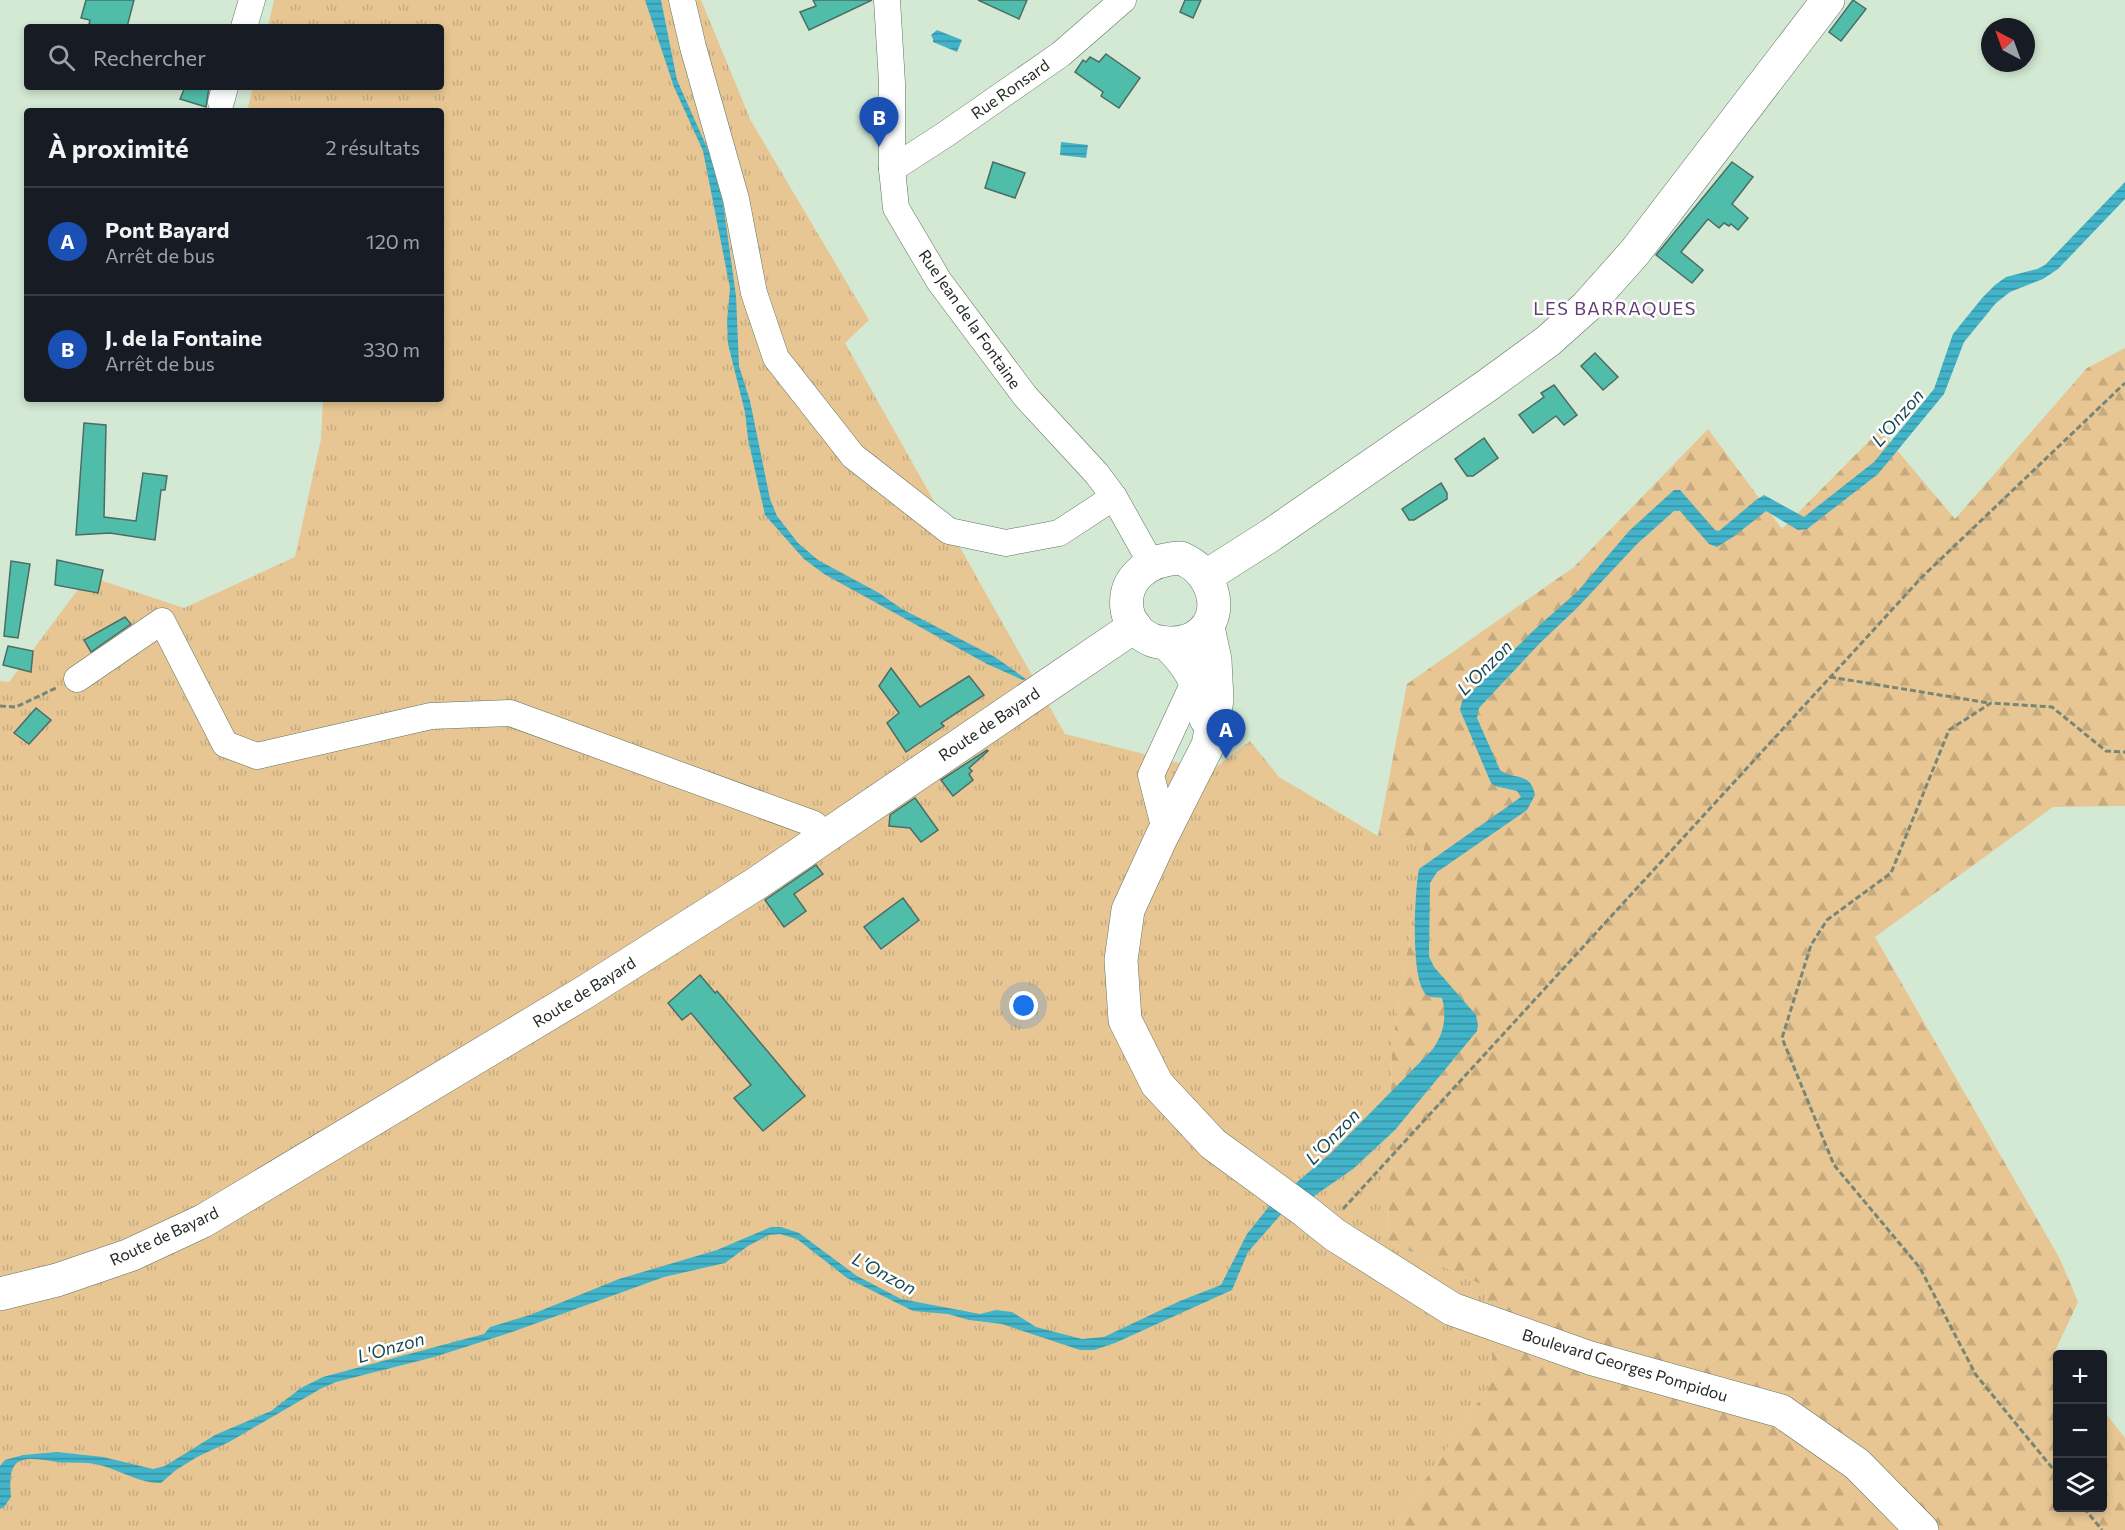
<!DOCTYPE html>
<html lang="fr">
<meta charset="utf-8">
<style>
:root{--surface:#171b24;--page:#242831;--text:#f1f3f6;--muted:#9ea1a6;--line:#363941;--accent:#c5a2d6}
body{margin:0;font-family:Commissioner,sans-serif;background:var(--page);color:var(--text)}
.controls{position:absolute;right:18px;bottom:18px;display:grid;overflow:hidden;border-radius:6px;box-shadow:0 3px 9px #0003}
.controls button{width:54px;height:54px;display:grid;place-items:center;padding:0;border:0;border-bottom:2px solid var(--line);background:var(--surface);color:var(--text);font:30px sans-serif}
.compass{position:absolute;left:1981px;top:18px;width:54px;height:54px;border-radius:50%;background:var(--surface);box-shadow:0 3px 9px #0003;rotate:319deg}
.you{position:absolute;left:1024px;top:1006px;width:21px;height:21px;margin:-15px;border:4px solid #fff;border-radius:50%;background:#1a73e8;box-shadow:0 0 0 9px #1a73e833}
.badge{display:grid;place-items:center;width:39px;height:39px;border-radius:50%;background:var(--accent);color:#fff;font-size:20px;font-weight:700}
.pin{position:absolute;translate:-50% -50px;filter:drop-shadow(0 2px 3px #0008)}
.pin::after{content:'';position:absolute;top:32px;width:21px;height:18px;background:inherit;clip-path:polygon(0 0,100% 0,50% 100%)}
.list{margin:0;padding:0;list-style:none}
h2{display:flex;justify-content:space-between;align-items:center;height:78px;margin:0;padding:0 24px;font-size:26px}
h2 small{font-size:20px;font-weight:400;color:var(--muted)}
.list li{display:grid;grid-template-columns:39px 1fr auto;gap:18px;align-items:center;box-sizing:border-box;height:108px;padding:0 24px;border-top:2px solid var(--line)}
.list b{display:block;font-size:22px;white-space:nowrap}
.list p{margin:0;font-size:20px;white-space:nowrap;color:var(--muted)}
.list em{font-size:20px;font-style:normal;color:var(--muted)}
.icon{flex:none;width:33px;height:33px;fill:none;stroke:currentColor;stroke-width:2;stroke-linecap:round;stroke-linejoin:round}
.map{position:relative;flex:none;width:2125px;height:1530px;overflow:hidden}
.search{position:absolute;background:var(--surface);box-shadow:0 3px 9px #0003;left:24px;top:24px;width:420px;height:66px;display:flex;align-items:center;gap:15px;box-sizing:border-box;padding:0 21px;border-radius:6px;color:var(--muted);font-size:22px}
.panel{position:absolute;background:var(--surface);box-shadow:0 3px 9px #0003;left:24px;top:108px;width:420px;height:294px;border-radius:6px}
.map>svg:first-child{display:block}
.grass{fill:url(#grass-tufts)}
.forest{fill:url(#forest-firs)}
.water{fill:url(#water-rules)}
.building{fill:#4fbda9;stroke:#4d6c65;stroke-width:1.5}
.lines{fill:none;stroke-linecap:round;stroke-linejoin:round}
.minor-casing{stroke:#5f7360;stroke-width:27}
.major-casing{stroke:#5f7360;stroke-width:34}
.path{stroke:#778677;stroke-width:3;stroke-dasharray:6 3;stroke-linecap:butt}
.minor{stroke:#fff;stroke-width:26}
.major{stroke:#fff;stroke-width:33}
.labels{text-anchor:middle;stroke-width:5;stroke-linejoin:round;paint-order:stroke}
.street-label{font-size:16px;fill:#222a22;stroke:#fff}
.neighbourhood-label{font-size:18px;letter-spacing:1.5px;fill:#643d76;stroke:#fff}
.water-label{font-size:18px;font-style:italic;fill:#194a53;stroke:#fff}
</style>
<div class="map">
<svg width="2125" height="1530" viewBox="0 0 2125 1530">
<defs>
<pattern id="grass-tufts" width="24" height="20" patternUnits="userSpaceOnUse" patternTransform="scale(1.5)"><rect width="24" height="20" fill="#e7c693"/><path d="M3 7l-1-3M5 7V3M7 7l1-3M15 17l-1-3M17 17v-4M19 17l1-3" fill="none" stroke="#c6aa7e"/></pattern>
<pattern id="forest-firs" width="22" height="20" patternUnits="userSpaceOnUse" patternTransform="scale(1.5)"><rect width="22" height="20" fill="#e7c693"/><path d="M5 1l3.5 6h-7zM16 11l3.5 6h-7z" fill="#c6aa7e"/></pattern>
<pattern id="water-rules" width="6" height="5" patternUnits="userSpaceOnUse" patternTransform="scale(1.5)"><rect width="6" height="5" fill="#42b3c9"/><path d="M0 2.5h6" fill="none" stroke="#3792a3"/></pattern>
</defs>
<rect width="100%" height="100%" fill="#d3e9d3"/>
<!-- grass -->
<path class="grass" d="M 274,0 L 701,0 L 751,121 L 869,320 L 845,343 L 1065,734 L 1211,771 L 1250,741 L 1279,777 L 1378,836 L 1425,842 L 1392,1046 L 1388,1241 L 1485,1286 L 1494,1379 L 1391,1530 L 0,1530 L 0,681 L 9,682 L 88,576 L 184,608 L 295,557 L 321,439 L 323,399 L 441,399 L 441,111 L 247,111 L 253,87 L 441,87 L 441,27 L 268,27 Z"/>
<!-- forest -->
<path class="forest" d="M 2125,348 L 2125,806 L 2053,807 L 1875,937 L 2060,1259 L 2078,1302 L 2055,1351 L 2058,1355 L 2058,1508 L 2102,1508 L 2103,1410 L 2125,1438 L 2125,1530 L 1391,1530 L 1494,1379 L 1485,1286 L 1388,1241 L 1392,1046 L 1425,842 L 1378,836 L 1407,684 L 1574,567 L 1708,429 L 1782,529 L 1880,430 L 1955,519 L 2087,368 Z"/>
<!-- water -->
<g class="water">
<path d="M 645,0 L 661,0 L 677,80 L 709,152 L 723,203 L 736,296 L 739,366 L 750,401 L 770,499 L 777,516 L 798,543 L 818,560 L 879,593 L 902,609 L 995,657 L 1026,679 L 1023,680 L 987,664 L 824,574 L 804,559 L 765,515 L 748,439 L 745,412 L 728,344 L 727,321 L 730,288 L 703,151 L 674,87 Z"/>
<path d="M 937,30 L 962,40 L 957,52 L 933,42 L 933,39 L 931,35 Z"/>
<path d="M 1061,142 L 1088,145 L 1086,158 L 1060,155 Z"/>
<path d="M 2125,182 L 2125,199 L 2058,269 L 2043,279 L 2010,292 L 1996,303 L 1964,342 L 1944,394 L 1878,474 L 1807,529 L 1798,530 L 1766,511 L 1733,537 L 1717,547 L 1709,544 L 1680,511 L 1674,511 L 1637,544 L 1577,608 L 1540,643 L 1479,708 L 1477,718 L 1500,770 C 1515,781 1530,771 1535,795 L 1527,810 L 1437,872 L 1430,883 L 1429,956 L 1434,967 L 1476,1015 L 1478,1025 L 1477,1031 L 1395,1130 L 1353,1169 L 1304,1203 L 1287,1191 L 1332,1152 L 1432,1050 C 1444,1034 1447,1017 1442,998 C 1438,997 1431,998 1428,996 C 1409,985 1415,889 1419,869 L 1521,797 L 1517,791 L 1495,786 L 1491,783 L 1460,710 L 1462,701 L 1534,630 L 1578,591 L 1629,531 L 1674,490 L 1680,490 L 1715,530 L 1719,531 L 1756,500 L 1764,495 L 1804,517 L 1874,462 L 1934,389 L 1953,334 L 1983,297 L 1995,285 L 2006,277 L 2037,269 L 2045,265 Z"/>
<path d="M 1271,1204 L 1284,1211 L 1248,1252 L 1232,1290 L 1115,1343 L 1094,1350 L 1080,1350 L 1002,1324 L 969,1320 L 948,1314 L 913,1311 L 847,1278 L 797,1239 L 780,1234 L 769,1235 L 748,1246 L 725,1263 L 664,1277 L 512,1332 L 434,1357 L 336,1382 L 322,1388 L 229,1442 L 197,1457 L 176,1470 L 161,1483 C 142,1484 121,1471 103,1466 C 89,1461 72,1464 57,1462 C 21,1456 7,1455 11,1497 L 4,1507 L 0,1509 L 0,1466 L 5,1460 L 23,1455 L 57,1452 L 103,1457 L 153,1469 L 165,1466 L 215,1435 L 271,1411 L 301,1388 L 323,1377 L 484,1334 L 490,1327 L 530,1315 L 619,1279 L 717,1250 L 771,1227 L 781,1227 L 799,1233 L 857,1276 L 901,1299 L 980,1314 L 996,1310 L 1012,1312 L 1036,1327 L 1082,1339 L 1104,1337 L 1180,1301 L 1221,1285 L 1247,1234 Z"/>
</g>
<!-- building -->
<g class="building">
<path d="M 86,0 L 134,0 L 127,27 L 101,27 L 89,24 L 90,20 L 81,18 Z"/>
<path d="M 813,0 L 872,0 L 809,30 L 800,12 L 816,6 Z"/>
<path d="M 978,0 L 1027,0 L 1019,19 Z"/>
<path d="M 1185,0 L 1201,0 L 1193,18 L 1180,12 Z"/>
<path d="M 1853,0 L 1866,9 L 1841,41 L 1829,32 Z"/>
<path d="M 1106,54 L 1140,78 L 1119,108 L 1101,96 L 1103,92 L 1075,72 L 1083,60 L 1086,62 L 1090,57 L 1099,62 Z"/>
<path d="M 185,87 L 209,87 L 206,107 L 180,99 Z"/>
<path d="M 993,162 L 1025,173 L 1015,198 L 985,188 Z"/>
<path d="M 1732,162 L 1753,177 L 1732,204 L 1748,218 L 1738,230 L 1731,224 L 1729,226 L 1724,223 L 1719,228 L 1708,219 L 1681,252 L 1703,270 L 1692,283 L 1656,255 Z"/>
<path d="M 1595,353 L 1618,377 L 1603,390 L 1581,366 Z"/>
<path d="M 1554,385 L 1577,415 L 1564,425 L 1556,416 L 1533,433 L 1519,415 L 1544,397 L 1541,393 Z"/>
<path d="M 84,423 L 106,425 L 104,517 L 136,521 L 143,473 L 167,476 L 165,490 L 161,490 L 155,540 L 110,533 L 76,535 Z"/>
<path d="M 1484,438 L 1498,458 L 1473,476 L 1467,476 L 1455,459 Z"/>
<path d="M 1441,483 L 1447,493 L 1447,499 L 1414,520 L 1409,520 L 1402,509 Z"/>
<path d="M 57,560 L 103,570 L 98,593 L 55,585 Z"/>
<path d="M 11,561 L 30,564 L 18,638 L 4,636 Z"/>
<path d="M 125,617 L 131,624 L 91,652 L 84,640 Z"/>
<path d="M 8,646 L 33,651 L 31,672 L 3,665 Z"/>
<path d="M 891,668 L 920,707 L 969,676 L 984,695 L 941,723 L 944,726 L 906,752 L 887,723 L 899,713 L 879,686 Z"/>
<path d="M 36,708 L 51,720 L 29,744 L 14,733 Z"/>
<path d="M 987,750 L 988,751 L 969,768 L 972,771 L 969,774 L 973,780 L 953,796 L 941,780 Z"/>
<path d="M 915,798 L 938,830 L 921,842 L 910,828 L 889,826 L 890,815 Z"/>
<path d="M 816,865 L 823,874 L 794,894 L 806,911 L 784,927 L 765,900 Z"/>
<path d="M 903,898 L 919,920 L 881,949 L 864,927 Z"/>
<path d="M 700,975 L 715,993 L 717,991 L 805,1096 L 763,1131 L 734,1098 L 751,1085 L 691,1013 L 682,1020 L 668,1003 Z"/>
</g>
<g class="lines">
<!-- minor casing -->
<g class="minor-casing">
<g id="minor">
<path d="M 682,0 L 693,47 L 736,199 L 754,293 L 776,358 L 853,456 L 949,531 L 1006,543 L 1059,533 L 1114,497"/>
<path d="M 887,0 L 892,83 L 892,169 L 896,208 L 939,281 L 1025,396 L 1097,474 L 1114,497 L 1151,563"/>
<path d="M 244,27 L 252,0"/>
<path d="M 221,102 L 225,87"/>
<path d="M 892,169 L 946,134 L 1061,54 L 1123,0"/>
<path d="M 77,679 L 162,621 L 225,744 L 257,756 L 431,716 L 510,713 L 814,824 L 825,836"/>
<path d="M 1165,830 L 1151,775 L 1195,680"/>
</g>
</g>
<!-- major casing -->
<g class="major-casing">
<g id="major">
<path d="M 1181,558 C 1187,561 1193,564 1197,568 C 1215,585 1222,615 1201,633 C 1193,640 1182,643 1171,643 C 1115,645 1105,561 1181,558 Z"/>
<path d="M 1205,577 L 1271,535 L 1485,387 L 1548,341 L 1586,307 L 1635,252 L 1828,0"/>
<path d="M 1208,627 L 1215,660 L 1217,700 L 1208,745 L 1161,838 L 1128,910 L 1121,960 L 1125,1020 L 1157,1084 L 1213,1144 L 1305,1211 L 1335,1235 L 1452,1309 L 1590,1358 L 1781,1411 L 1857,1464 L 1922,1530"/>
<path d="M 1166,643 C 1189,664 1203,688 1206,719"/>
<path d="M 0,1294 L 57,1280 L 130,1255 L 203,1221 L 585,992 L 754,885 L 1135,626"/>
</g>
</g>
<!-- path -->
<g class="path">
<path d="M 1830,677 L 1989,703"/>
<path d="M 0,706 L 16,707 L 58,687"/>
<path d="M 1343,1209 L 1922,577 L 2125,383"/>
<path d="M 2058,1475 L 1976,1375 L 1920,1268 L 1834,1165 L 1782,1038 L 1811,945 L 1827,920 L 1891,873 L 1949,730 L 1991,703 L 2052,707 L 2106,751 L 2125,752"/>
<path d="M 2084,1508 L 2102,1530"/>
</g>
<!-- minor -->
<use href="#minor" class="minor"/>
<!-- major -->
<use href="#major" class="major"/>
</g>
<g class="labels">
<!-- street labels -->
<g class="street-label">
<text transform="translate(1010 89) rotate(-35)" y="6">Rue Ronsard</text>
<text transform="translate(970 319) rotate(55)" y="6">Rue Jean de la Fontaine</text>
<text transform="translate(989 724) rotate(-34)" y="6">Route de Bayard</text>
<text transform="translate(584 992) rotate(-32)" y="6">Route de Bayard</text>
<text transform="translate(164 1236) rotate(-25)" y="6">Route de Bayard</text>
<text transform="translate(1625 1365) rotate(17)" y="6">Boulevard Georges Pompidou</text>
</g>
<!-- neighbourhood labels -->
<g class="neighbourhood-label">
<text x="1615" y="315">LES BARRAQUES</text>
</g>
<!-- water labels -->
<g class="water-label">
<text transform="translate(1898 418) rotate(-49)" y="6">L'Onzon</text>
<text transform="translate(1485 668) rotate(-45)" y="6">L'Onzon</text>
<text transform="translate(1333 1137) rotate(-46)" y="6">L'Onzon</text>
<text transform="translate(884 1274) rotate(28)" y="6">L'Onzon</text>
<text transform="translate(391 1348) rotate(-16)" y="6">L'Onzon</text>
</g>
</g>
</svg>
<div class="controls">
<button>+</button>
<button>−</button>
<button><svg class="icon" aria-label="layers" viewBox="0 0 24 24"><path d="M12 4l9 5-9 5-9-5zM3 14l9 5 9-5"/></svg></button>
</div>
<svg class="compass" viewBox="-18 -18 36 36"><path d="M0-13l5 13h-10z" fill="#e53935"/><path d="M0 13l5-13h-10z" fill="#9ea1a6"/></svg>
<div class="you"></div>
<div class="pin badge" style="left:1226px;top:759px;background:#1a4fb4">A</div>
<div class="pin badge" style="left:879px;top:147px;background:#1a4fb4">B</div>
<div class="search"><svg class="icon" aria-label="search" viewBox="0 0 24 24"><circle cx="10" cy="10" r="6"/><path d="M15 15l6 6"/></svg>Rechercher</div>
<section class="panel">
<h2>À proximité<small>2 résultats</small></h2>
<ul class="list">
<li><span class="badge" style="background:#1a4fb4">A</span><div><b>Pont Bayard</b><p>Arrêt de bus</p></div><em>120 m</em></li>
<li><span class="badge" style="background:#1a4fb4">B</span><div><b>J. de la Fontaine</b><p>Arrêt de bus</p></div><em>330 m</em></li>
</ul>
</section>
</div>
